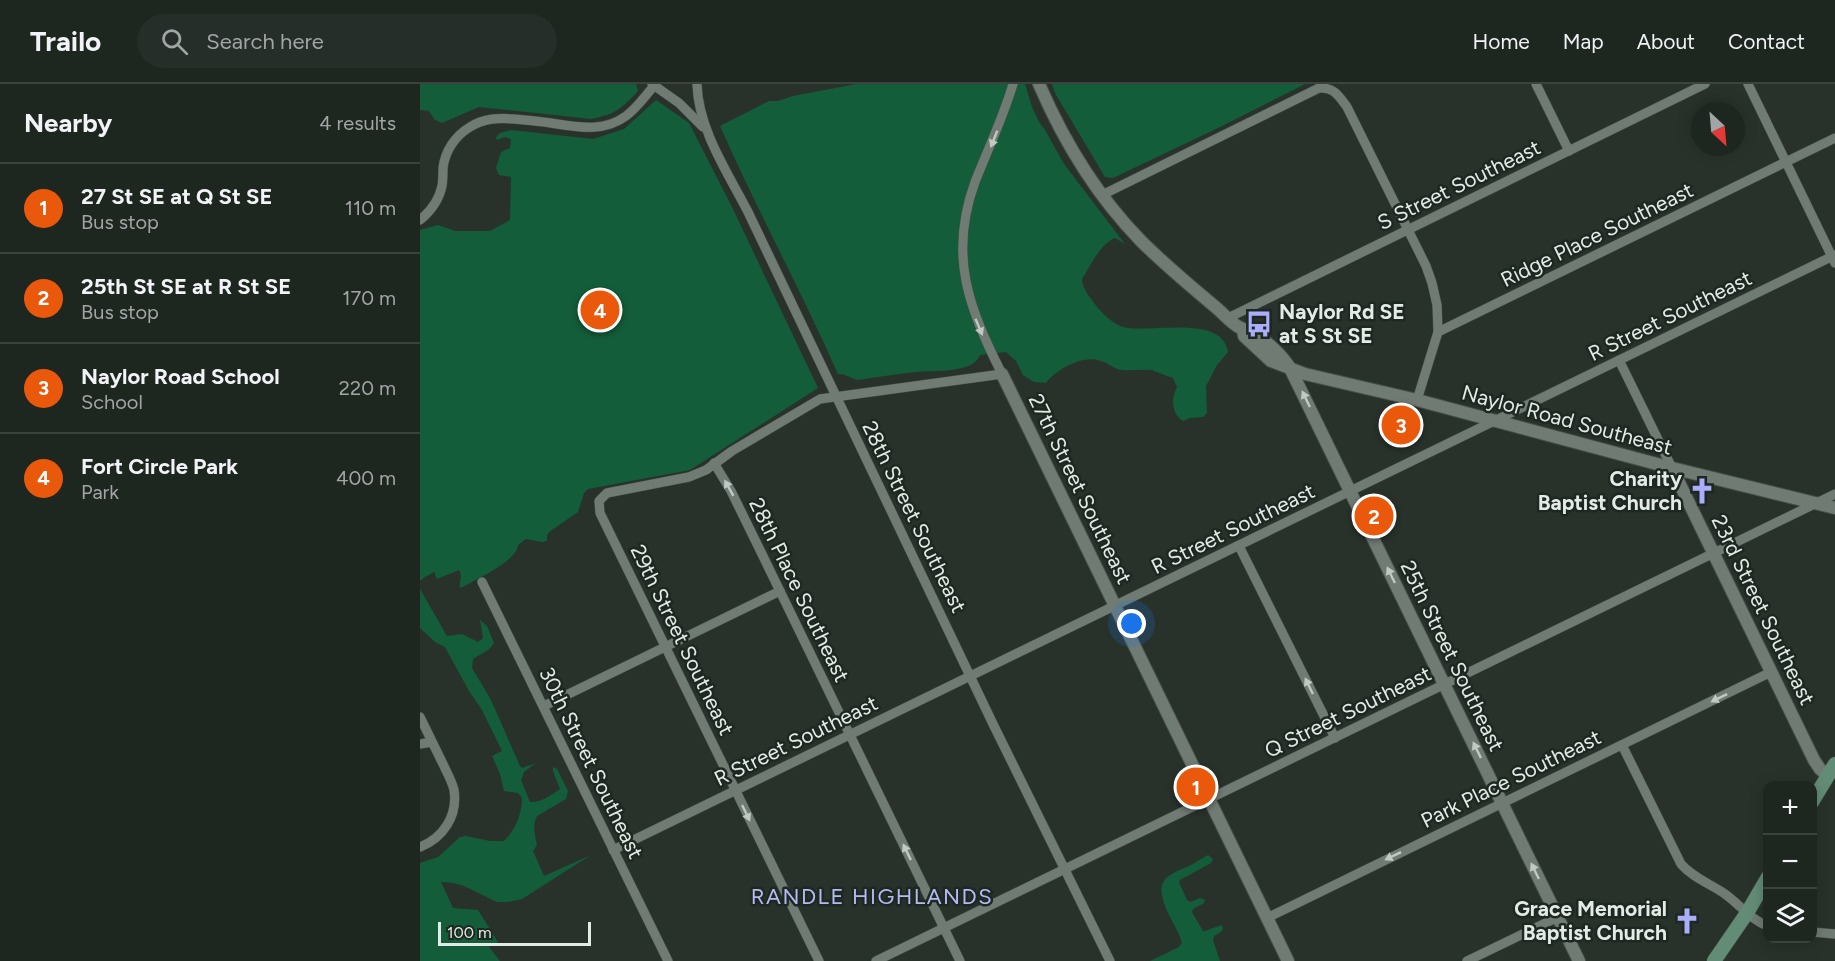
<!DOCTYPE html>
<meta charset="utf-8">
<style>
:root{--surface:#1e2620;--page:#262e29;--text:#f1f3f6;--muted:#a1a5a5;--line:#3c433e;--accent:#ea580c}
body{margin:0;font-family:Figtree,sans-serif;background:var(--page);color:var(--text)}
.controls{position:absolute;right:18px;bottom:18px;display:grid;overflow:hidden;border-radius:12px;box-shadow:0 3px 15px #0003}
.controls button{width:54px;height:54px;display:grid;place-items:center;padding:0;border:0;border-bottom:2px solid var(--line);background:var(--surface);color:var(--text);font:30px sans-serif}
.compass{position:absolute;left:1271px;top:18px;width:54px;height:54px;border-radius:50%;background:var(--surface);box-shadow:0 3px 15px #0003;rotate:154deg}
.scale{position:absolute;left:18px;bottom:15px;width:153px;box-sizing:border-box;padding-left:6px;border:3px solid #e4ebe7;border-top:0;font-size:16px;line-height:21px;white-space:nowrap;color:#e4ebe7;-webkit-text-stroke:4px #1e2822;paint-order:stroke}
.you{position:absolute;left:712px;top:540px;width:21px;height:21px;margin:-15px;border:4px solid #fff;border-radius:50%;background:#1a73e8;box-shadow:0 0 0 9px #1a73e833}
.badge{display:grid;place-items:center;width:39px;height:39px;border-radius:50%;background:var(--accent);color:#fff;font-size:20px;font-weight:700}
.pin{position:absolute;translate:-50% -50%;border:3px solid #fff;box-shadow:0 2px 6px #0006}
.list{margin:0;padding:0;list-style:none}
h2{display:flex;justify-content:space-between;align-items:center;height:78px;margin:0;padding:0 24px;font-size:26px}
h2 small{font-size:20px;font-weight:400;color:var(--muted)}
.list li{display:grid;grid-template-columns:39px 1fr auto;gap:18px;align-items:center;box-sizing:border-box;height:90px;padding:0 24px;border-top:2px solid var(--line)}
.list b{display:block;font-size:22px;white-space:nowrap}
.list p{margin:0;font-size:20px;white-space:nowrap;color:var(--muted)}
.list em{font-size:20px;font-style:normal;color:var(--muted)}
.icon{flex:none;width:33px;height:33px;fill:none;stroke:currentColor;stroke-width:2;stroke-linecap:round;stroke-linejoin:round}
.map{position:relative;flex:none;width:1415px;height:877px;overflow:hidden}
header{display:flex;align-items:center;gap:36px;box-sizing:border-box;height:84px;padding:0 30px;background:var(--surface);border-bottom:2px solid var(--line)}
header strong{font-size:28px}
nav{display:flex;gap:33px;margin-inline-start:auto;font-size:21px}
.search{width:420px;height:54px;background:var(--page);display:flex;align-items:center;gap:15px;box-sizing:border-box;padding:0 21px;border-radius:33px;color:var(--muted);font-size:22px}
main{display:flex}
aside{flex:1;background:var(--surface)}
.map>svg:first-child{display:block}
.green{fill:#145d3a}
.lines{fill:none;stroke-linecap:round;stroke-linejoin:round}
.minor-casing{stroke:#47504b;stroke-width:10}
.tertiary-casing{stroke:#47504b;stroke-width:14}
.secondary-casing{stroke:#47504b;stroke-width:15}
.minor{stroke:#707b74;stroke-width:9}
.tertiary{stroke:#707b74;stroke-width:12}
.secondary{stroke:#638c76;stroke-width:14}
.oneway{fill:#c1c9c4}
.labels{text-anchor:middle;stroke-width:5;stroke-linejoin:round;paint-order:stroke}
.street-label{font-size:21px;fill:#e4ebe7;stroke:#1e2822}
.poi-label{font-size:21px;font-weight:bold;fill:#e4ebe7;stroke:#1e2822;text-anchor:end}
.neighbourhood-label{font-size:22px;letter-spacing:1.5px;fill:#b6baf3;stroke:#1e2822}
</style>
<header>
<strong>Trailo</strong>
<div class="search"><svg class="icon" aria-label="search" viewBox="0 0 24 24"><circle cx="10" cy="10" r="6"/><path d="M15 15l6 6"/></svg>Search here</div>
<nav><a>Home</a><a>Map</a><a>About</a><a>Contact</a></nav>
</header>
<main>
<aside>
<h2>Nearby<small>4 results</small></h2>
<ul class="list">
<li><span class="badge">1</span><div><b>27 St SE at Q St SE</b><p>Bus stop</p></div><em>110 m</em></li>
<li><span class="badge">2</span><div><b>25th St SE at R St SE</b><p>Bus stop</p></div><em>170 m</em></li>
<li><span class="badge">3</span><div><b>Naylor Road School</b><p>School</p></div><em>220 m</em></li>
<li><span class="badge">4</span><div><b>Fort Circle Park</b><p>Park</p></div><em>400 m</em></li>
</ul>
</aside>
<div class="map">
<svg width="1415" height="877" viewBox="0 0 1415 877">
<rect width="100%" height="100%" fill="#28322b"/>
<!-- green -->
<g class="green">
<path d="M 0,0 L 216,0 L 218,7 C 201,25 196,30 171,35 L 59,23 L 22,39 L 15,36 L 9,27 L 0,26 Z"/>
<path d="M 436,0 L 605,0 L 612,23 L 619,38 L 625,46 L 644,80 L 705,160 L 695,154 C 680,160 671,181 662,195 C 662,204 669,212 674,219 C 681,228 691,239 703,243 C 729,250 802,229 808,268 L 797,281 L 786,302 L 787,329 L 783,333 L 770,334 L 763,337 C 751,329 751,314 757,303 L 753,294 C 746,292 738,288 731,286 C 721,285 712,287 702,286 C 694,285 688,279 681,277 C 664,270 636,285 626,299 L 614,298 L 603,291 L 596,277 L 586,268 L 560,271 C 554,290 511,286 495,288 C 476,290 457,293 438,296 C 432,295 425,289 418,290 C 381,206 337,126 300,42 L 349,17 L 358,17 L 373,12 Z"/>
<path d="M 632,0 L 885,0 L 800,43 L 693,94 L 685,93 L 635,9 Z"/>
<path d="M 236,16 L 269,39 L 312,123 L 398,304 L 270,386 L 168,405 L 164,409 L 158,428 L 129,448 L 127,451 L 127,457 L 122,458 L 106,455 L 98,461 C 97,477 57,495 43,503 L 40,504 C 39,497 43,492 39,486 L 17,495 L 14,488 L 5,493 L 0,497 L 0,146 L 18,141 L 35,147 L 70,147 L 90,136 L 91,93 L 79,91 L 76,84 L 81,68 L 90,64 L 91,55 L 85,53 L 77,56 L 76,53 L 80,49 L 91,46 L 173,55 L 204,45 Z"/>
<path d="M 0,505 L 27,552 L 42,550 L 58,558 L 63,554 L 60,536 L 67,542 L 74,559 C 70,567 60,570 53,575 L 52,584 L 71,616 L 100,682 L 102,684 L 116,679 L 104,688 L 101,696 L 110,718 C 120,719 132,711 140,705 L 133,687 L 133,683 L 137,685 L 148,707 L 146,715 L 117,732 C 112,742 115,751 117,761 L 113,767 L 124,792 L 171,771 L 102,815 L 88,818 L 77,818 L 44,802 L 33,799 L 21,798 L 33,824 L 58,826 L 78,858 L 69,863 L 80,877 L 0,877 L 0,779 L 18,773 L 40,753 L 46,752 L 70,757 L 84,757 C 96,745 102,730 102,714 L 98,709 L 84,707 L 80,690 L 72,672 L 82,667 L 62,626 L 49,607 L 25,563 L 15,558 L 0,544 Z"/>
<path d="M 788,771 L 793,775 L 791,779 L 760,796 L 759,798 L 767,816 L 770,818 L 780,814 L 785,816 L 784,819 L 773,825 L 772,828 L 783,847 L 785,847 L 801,841 L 803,843 L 802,847 L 794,852 L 793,856 L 800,877 L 730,877 L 759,863 L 762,859 C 759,848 753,839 748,829 C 734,796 743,793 771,781 C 777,778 782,774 788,771 Z"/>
</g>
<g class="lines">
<!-- minor casing -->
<g class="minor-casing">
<g id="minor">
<path d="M 232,0 L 259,19 L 283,43"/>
<path d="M 277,0 C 278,45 308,89 328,128 L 573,640 L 690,877"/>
<path d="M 1116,0 L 1149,67"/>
<path d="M 1328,0 L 1415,179"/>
<path d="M 682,111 L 899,4 C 914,3 919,12 927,23 L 1006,182 L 1012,199 L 1017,221 L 1018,248 L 997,316"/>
<path d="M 0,136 C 11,127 19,116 22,102 C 23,96 23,90 23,84 C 25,67 35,52 50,43 C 64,34 78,34 94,35 C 106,36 119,37 131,39 C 157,43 183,49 206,32 C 217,24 225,12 234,2"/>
<path d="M 808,234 L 1285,0"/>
<path d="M 1018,248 L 1415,54"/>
<path d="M 1199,276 L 1252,384"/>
<path d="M 294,379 L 311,407 L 339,464 L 540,877"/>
<path d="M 819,462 L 915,654"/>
<path d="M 62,498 L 248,877"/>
<path d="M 124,622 L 360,507"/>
<path d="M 0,633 C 8,649 15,664 23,680 C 27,689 32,697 34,706 C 38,732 23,754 0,763"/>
<path d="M 0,660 L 12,658"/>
<path d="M 1202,661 L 1261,780 C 1273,794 1291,800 1305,810 C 1319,820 1331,836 1348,842"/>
<path d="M 193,766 L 1415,171"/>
<path d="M 847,834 L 1351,588"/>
<path d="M 1392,848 L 1415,850"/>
<path d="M 399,877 L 180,429 L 179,417 L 187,409 L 269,393 L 286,386 L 312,367 L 400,315 L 582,290 C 549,224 528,172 555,98 C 568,65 583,34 593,0"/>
<path d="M 456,877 L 1415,410"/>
<path d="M 1047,877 L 1138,833"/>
</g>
</g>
<!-- tertiary casing -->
<g class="tertiary-casing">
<g id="tertiary">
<path d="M 619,0 C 644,58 677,112 721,157 C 746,182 773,204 800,227 C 805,232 811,238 817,242 C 822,245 828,247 834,250 C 847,257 862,271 870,284 L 1159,877"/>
<path d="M 823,246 L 824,252 L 851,277 L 885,290 L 997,316 L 1252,384 L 1415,424"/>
<path d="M 582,290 L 868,877"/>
<path d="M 1252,384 L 1394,676 L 1400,685 L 1408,692"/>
</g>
</g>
<!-- secondary casing -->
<g class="secondary-casing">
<g id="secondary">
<path d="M 1392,718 L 1415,680"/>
<path d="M 1294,877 L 1327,829 L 1348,793"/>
</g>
</g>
<!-- minor -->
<use href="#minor" class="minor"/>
<!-- tertiary -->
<use href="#tertiary" class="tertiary"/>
<!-- secondary -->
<use href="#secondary" class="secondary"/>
</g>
<!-- one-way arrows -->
<defs><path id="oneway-solid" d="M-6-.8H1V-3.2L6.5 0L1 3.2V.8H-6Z" transform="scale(1.5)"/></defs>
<g class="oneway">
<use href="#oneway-solid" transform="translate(574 55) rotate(112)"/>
<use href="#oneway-solid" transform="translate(559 243) rotate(67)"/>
<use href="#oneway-solid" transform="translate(886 315) rotate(-116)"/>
<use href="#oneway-solid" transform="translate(309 404) rotate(-119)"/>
<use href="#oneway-solid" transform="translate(971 491) rotate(-116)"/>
<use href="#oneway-solid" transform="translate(889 602) rotate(-116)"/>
<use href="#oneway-solid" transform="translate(1299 614) rotate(154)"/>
<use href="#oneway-solid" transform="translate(1057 666) rotate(-116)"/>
<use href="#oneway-solid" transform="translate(326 729) rotate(64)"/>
<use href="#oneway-solid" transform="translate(487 768) rotate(-116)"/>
<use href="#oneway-solid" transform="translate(973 772) rotate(154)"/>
<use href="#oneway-solid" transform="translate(1115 787) rotate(-116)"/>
</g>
<!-- icons -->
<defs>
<g id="bus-bare" transform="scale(2.07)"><path d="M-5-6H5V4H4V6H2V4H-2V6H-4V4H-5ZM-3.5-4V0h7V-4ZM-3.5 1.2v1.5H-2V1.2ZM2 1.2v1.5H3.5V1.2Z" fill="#abaffb" stroke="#1e2822" stroke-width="2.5" paint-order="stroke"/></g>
<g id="church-bare" transform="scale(2.07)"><path d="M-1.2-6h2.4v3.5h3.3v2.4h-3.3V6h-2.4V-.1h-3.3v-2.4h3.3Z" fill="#abaffb" stroke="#1e2822" stroke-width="2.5" paint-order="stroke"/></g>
</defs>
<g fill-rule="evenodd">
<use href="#bus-bare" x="839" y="240"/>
<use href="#church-bare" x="1282" y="407"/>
<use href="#church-bare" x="1267" y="837"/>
</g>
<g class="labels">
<!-- street labels -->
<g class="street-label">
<text transform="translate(1039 101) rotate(-26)" y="7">S Street Southeast</text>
<text transform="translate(1177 151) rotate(-26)" y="7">Ridge Place Southeast</text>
<text transform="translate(1250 232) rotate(-26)" y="7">R Street Southeast</text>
<text transform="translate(1147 336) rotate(15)" y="7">Naylor Road Southeast</text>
<text transform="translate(660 405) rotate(64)" y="7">27th Street Southeast</text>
<text transform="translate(494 433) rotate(64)" y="7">28th Street Southeast</text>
<text transform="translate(813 445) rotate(-26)" y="7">R Street Southeast</text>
<text transform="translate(379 506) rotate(64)" y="7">28th Place Southeast</text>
<text transform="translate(1343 526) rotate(64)" y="7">23rd Street Southeast</text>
<text transform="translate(262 556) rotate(64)" y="7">29th Street Southeast</text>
<text transform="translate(1032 572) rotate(64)" y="7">25th Street Southeast</text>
<text transform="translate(928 628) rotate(-26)" y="7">Q Street Southeast</text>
<text transform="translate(376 657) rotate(-26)" y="7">R Street Southeast</text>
<text transform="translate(171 679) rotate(64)" y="7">30th Street Southeast</text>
<text transform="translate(1091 695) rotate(-26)" y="7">Park Place Southeast</text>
</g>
<!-- poi labels -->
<g class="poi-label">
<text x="859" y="235" text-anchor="start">Naylor Rd SE<tspan x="859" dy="24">at S St SE</tspan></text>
<text x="1262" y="402">Charity<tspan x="1262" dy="24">Baptist Church</tspan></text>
<text x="1247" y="832">Grace Memorial<tspan x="1247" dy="24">Baptist Church</tspan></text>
</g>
<!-- neighbourhood labels -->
<g class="neighbourhood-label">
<text x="452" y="820">RANDLE HIGHLANDS</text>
</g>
</g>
</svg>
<div class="controls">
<button>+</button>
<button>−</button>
<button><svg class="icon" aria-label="layers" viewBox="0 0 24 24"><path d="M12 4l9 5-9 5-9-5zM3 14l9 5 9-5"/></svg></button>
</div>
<svg class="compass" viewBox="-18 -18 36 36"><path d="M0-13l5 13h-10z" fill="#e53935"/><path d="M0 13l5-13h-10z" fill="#a1a5a5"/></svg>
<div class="scale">100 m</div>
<div class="you"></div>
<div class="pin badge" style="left:776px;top:703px">1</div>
<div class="pin badge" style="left:954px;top:432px">2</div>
<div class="pin badge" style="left:981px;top:341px">3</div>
<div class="pin badge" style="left:180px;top:226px">4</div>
</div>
</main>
